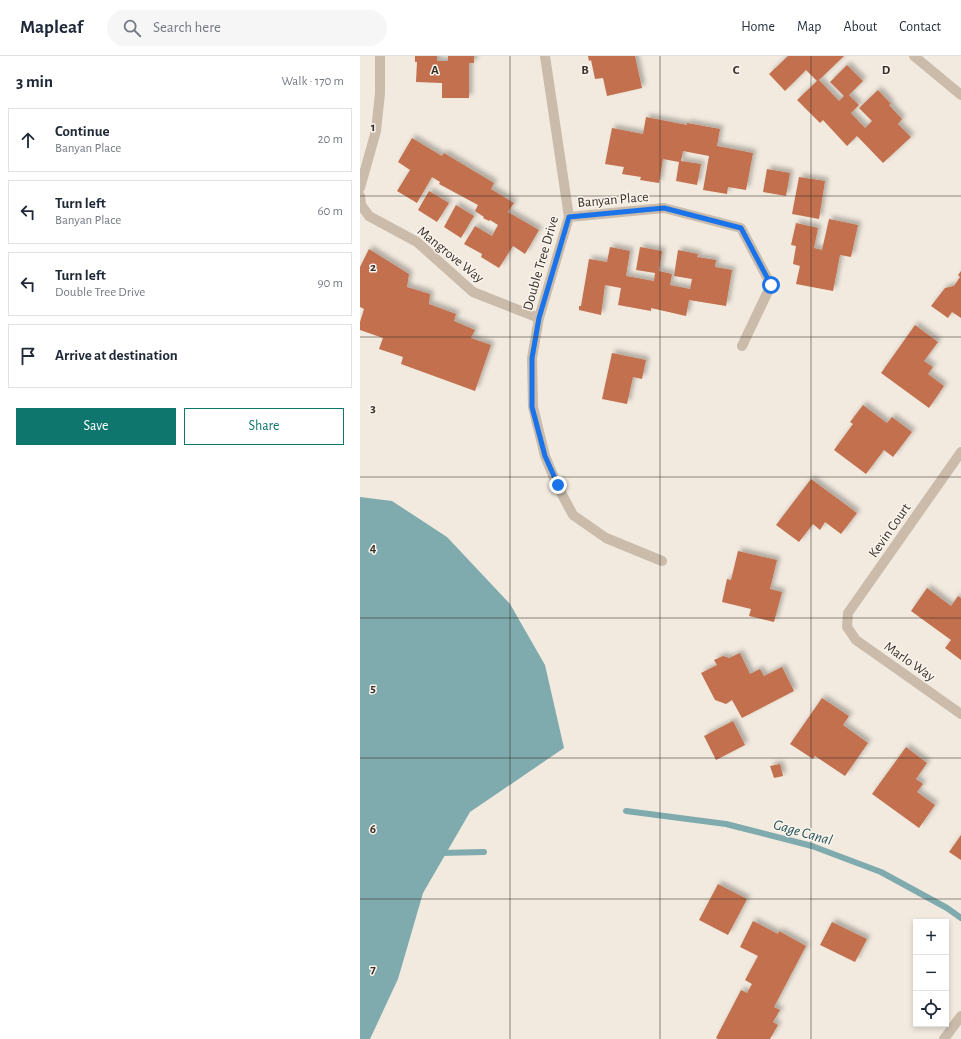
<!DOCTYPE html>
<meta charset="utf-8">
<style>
:root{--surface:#fff;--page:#f6f6f7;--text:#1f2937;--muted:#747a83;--line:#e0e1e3;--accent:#0f766e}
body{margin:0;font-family:"Alegreya Sans",sans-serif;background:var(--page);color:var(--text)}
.controls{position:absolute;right:12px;bottom:12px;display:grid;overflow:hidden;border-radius:0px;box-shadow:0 2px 6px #0003}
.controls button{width:36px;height:36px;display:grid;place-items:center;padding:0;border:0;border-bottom:1px solid var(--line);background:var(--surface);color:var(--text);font:20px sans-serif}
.stop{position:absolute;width:12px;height:12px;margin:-9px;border:3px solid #1a73e8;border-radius:50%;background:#fff}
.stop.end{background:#1a73e8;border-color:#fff;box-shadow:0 1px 4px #0008}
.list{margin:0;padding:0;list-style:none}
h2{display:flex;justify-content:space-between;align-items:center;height:52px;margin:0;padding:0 16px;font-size:17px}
h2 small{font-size:13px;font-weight:400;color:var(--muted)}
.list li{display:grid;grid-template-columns:26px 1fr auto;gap:12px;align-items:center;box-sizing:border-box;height:64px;margin:0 8px 8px;padding:0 8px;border:1px solid var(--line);border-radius:0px}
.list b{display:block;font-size:15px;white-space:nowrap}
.list p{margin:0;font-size:13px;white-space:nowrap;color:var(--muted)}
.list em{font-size:13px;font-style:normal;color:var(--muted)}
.actions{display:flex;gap:8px;padding:12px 16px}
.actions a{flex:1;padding:9px 0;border:1px solid var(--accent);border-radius:0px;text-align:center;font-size:14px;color:var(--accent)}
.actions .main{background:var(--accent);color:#fff}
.icon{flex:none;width:22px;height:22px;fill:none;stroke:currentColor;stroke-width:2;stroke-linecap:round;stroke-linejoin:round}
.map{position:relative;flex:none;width:601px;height:983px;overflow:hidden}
header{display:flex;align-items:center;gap:24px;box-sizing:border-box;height:56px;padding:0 20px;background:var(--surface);border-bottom:1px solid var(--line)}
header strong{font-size:19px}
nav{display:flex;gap:22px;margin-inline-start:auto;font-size:14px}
.search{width:280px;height:36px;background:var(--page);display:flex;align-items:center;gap:10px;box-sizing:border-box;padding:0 14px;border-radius:22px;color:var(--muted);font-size:15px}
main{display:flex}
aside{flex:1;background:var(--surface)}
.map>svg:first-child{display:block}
.water{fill:#7faaae}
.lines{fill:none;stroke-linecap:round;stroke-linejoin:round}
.stream{stroke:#7faaae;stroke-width:6}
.building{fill:#c2704d;filter:url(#shadow)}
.minor{stroke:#cabbab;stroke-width:10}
.route{stroke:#1a73e8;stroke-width:5}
.grid{fill:none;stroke:#382f2a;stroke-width:1;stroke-opacity:0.55}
.labels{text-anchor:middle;stroke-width:3;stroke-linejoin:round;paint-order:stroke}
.street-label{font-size:14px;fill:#382f2a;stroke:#faf4ec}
.water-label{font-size:15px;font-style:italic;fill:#215259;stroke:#faf4ec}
.grid-label{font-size:13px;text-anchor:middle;font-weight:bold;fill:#382f2a;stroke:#faf4ec;stroke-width:3;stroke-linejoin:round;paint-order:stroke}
</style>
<header>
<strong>Mapleaf</strong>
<div class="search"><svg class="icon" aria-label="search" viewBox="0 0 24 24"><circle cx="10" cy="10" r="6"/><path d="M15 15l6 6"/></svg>Search here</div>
<nav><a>Home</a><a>Map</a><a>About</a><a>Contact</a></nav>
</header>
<main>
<aside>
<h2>3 min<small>Walk · 170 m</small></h2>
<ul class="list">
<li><svg class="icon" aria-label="ahead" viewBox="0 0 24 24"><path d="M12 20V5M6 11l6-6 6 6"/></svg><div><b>Continue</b><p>Banyan Place</p></div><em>20 m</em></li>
<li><svg class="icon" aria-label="left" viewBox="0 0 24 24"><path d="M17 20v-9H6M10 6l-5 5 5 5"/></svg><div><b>Turn left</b><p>Banyan Place</p></div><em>60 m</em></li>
<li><svg class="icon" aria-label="left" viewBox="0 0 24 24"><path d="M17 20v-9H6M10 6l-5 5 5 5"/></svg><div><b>Turn left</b><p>Double Tree Drive</p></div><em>90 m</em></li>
<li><svg class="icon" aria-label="arrive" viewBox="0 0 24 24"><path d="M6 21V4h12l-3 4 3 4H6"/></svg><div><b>Arrive at destination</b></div></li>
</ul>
<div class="actions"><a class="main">Save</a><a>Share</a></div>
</aside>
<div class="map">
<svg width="601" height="983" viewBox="0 0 601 983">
<defs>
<filter id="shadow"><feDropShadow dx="3.5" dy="-3.5" stdDeviation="2" flood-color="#0004"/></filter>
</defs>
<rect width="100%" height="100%" fill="#f2eadf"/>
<!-- water -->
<path class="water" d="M 0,441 L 32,445 L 87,481 L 150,548 L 185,609 L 204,692 L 110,756 L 63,837 L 38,923 L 10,983 L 0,983 Z"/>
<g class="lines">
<!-- stream -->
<g class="stream">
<path d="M 266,755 L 366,768 L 452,790 L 521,816 L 587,852 L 601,862"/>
<path d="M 80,797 L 124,796"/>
</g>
</g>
<!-- building -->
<g class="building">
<path d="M 55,0 L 77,0 L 77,5 L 88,5 L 88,0 L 114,0 L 114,7 L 109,7 L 109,42 L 82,42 L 82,27 L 56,26 L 57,6 L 55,6 Z"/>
<path d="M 228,0 L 275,0 L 282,32 L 247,40 L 243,22 L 235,23 L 231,4 L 229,5 Z"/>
<path d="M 428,0 L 484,0 L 459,24 L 479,45 L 484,40 L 470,26 L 487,9 L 503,25 L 489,39 L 499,49 L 491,57 L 505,72 L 512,65 L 499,52 L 518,34 L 531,48 L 529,49 L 542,63 L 538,68 L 551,81 L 523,107 L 497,80 L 487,90 L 463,64 L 460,67 L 437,44 L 457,25 L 446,14 L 425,35 L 409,18 Z"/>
<path d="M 286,61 L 327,69 L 327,67 L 360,73 L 357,90 L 393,97 L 386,134 L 368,131 L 367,138 L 343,134 L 349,100 L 323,95 L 321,105 L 341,108 L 337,129 L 316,125 L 319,106 L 303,103 L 299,127 L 280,124 L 281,121 L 262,118 L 264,111 L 245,108 L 252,72 L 283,78 Z"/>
<path d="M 52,82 L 82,100 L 84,97 L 134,127 L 131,133 L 154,147 L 148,156 L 179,174 L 165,198 L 153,190 L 139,212 L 121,201 L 122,198 L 104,188 L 115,170 L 132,180 L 138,169 L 130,164 L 129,165 L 123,162 L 124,161 L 115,155 L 118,149 L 79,128 L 80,126 L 72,121 L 57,147 L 37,135 L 50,114 L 38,106 Z"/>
<path d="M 407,113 L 430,117 L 426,140 L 403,136 Z"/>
<path d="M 439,121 L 465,125 L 459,163 L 432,158 Z"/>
<path d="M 69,135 L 89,147 L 77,166 L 58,154 Z"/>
<path d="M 96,149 L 114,160 L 101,182 L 84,171 Z"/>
<path d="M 469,163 L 498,169 L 491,201 L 480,199 L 473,235 L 436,228 L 440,210 L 433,208 L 436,190 L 431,189 L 436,167 L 458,172 L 454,192 L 462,194 Z"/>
<path d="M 250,191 L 270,195 L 266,220 L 294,225 L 295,217 L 276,214 L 280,191 L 302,195 L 299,215 L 312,218 L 310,229 L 330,233 L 332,223 L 314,220 L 318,194 L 338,198 L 337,201 L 356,204 L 355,211 L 372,214 L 366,250 L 329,244 L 326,260 L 291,252 L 291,255 L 258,249 L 261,232 L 245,229 L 241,259 L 219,254 L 219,250 L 221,250 L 229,203 L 247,206 Z"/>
<path d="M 9,193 L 49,218 L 47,231 L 70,238 L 69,248 L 96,258 L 94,265 L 115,274 L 111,282 L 131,289 L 115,335 L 41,308 L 43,301 L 19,293 L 23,282 L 0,274 L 0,266 L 4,253 L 0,251 L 0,211 Z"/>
<path d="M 601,215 L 601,262 L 592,256 L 588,262 L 571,250 L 585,232 L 594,230 L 600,221 L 598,219 Z"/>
<path d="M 555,269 L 578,286 L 564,305 L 573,311 L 568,318 L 584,330 L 569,352 L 521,317 Z"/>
<path d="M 252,297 L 286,304 L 282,323 L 273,321 L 267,348 L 242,343 Z"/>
<path d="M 503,349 L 527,367 L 532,361 L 552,376 L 533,401 L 524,394 L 506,418 L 474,394 L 493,368 L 490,366 Z"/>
<path d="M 451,423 L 497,457 L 481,478 L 465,466 L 460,474 L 453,468 L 439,486 L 416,469 Z"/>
<path d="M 378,495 L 417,504 L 410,533 L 422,536 L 414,566 L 389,560 L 391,553 L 362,546 L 367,523 L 371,524 Z"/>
<path d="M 567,532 L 591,550 L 598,540 L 601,542 L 601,604 L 585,592 L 591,584 L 551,555 Z"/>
<path d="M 380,597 L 390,618 L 400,613 L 404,620 L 422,611 L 434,635 L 382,662 L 372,644 L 366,648 L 355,644 L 341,617 L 357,609 L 354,604 L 363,600 L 369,602 Z"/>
<path d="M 462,642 L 489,660 L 483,669 L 508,687 L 485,720 L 455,700 L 453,703 L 430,688 Z"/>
<path d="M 373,665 L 385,689 L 356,704 L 344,680 Z"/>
<path d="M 546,691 L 567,707 L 556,723 L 563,728 L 557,736 L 575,749 L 559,772 L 512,738 Z"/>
<path d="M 420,708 L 423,720 L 414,722 L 410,710 Z"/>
<path d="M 601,779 L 601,804 L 589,796 Z"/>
<path d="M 358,828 L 387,843 L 368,879 L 339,864 Z"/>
<path d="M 393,865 L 418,878 L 419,875 L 446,890 L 414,951 L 420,954 L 413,966 L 418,969 L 410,983 L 358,983 L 356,982 L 381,934 L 387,937 L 392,928 L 385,924 L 398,900 L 380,891 Z"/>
<path d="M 472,866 L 507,883 L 495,906 L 460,889 Z"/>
</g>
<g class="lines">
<!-- minor -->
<g class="minor">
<path d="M 185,0 L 209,161 L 179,262 L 172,302 L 173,351 L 185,400 L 197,429 L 213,459 L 246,482 L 302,505"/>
<path d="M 554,0 L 601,39"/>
<path d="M 0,132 L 16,75 L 20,37 L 20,0"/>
<path d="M 0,140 L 1,149 L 9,160 L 57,186 L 113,236 L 179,262"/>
<path d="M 209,161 L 304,152 L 381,172 L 411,229 L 382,290"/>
<path d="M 601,396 L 488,557 L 487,571 L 496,584 L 601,658"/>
<path d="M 584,983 L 601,960"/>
</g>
</g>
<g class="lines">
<!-- route -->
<path class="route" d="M 198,429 L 185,400 L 172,351 L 172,302 L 179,262 L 209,161 L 304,152 L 381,172 L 411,229"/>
</g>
<!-- grid -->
<path class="grid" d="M 150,0 L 150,983M 300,0 L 300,983M 451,0 L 451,983M 0,140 L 601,140M 0,281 L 601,281M 0,421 L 601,421M 0,562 L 601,562M 0,702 L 601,702M 0,843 L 601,843"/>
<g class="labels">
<!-- street labels -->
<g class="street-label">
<text transform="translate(253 143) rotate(-5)" y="5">Banyan Place</text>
<text transform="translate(91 198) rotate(39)" y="5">Mangrove Way</text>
<text transform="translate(180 207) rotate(-74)" y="5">Double Tree Drive</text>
<text transform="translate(529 474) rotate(-55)" y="5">Kevin Court</text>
<text transform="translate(550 605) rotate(35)" y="5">Marlo Way</text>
</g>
<!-- water labels -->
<g class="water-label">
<text transform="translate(443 776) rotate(16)" y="5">Gage Canal</text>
</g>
</g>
<g class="grid-label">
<text x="75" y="18">A</text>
<text x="225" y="18">B</text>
<text x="376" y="18">C</text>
<text x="526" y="18">D</text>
<text x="13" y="75">1</text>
<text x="13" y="215">2</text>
<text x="13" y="356">3</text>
<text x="13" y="496">4</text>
<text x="13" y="636">5</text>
<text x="13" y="777">6</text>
<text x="13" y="917">7</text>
</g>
</svg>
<div class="controls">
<button>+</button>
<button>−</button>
<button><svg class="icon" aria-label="locate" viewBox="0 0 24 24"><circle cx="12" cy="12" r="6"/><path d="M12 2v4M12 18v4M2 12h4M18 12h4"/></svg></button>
</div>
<div class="stop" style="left:411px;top:229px"></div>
<div class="stop end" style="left:198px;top:429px"></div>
</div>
</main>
